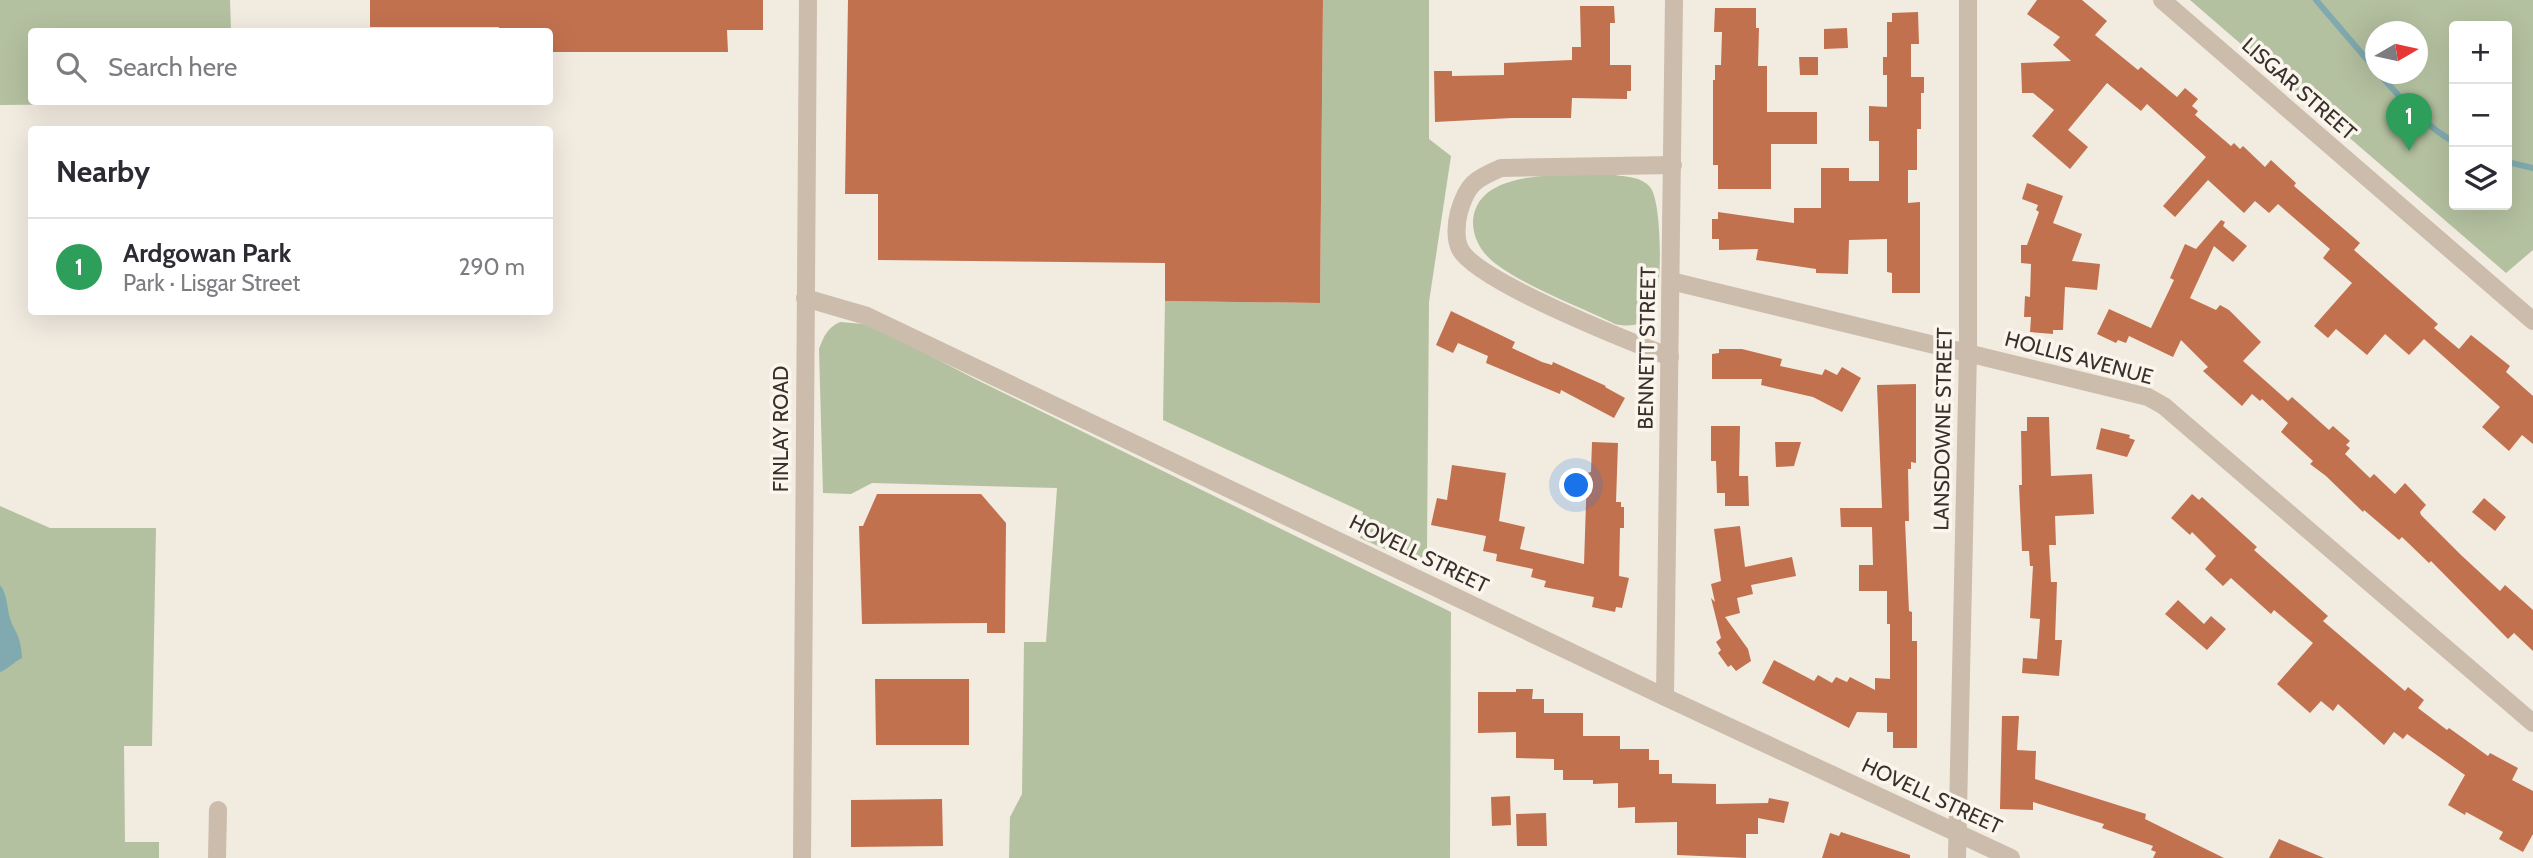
<!DOCTYPE html>
<meta charset="utf-8">
<style>
:root{--surface:#fff;--page:#f2f2f3;--text:#2b2b33;--muted:#7c7c81;--line:#e1e1e2;--accent:#21525a}
body{margin:0;font-family:Cabin,sans-serif;background:var(--page);color:var(--text)}
.controls{position:absolute;right:21px;top:21px;display:grid;overflow:hidden;border-radius:7px;box-shadow:0 7px 28px #0002}
.controls button{width:63px;height:63px;display:grid;place-items:center;padding:0;border:0;border-bottom:2px solid var(--line);background:var(--surface);color:var(--text);font:35px sans-serif}
.compass{position:absolute;left:2365px;top:21px;width:63px;height:63px;border-radius:50%;background:var(--surface);box-shadow:0 7px 28px #0002;rotate:81deg}
.you{position:absolute;left:1577px;top:486px;width:24px;height:24px;margin:-18px;border:5px solid #fff;border-radius:50%;background:#1a73e8;box-shadow:0 0 0 10px #1a73e833}
.badge{display:grid;place-items:center;width:46px;height:46px;border-radius:50%;background:var(--accent);color:#fff;font-size:23px;font-weight:700}
.pin{position:absolute;translate:-50% -58px;filter:drop-shadow(0 2px 4px #0008)}
.pin::after{content:'';position:absolute;top:37px;width:24px;height:21px;background:inherit;clip-path:polygon(0 0,100% 0,50% 100%)}
.list{margin:0;padding:0;list-style:none}
h2{display:flex;justify-content:space-between;align-items:center;height:91px;margin:0;padding:0 28px;font-size:30px}
h2 small{font-size:23px;font-weight:400;color:var(--muted)}
.list li{display:grid;grid-template-columns:46px 1fr auto;gap:21px;align-items:center;box-sizing:border-box;height:98px;padding:0 28px;border-top:2px solid var(--line)}
.list b{display:block;font-size:26px;white-space:nowrap}
.list p{margin:0;font-size:23px;white-space:nowrap;color:var(--muted)}
.list em{font-size:23px;font-style:normal;color:var(--muted)}
.icon{flex:none;width:38px;height:38px;fill:none;stroke:currentColor;stroke-width:2;stroke-linecap:round;stroke-linejoin:round}
.map{position:relative;flex:none;width:2533px;height:858px;overflow:hidden}
.search{position:absolute;background:var(--surface);box-shadow:0 7px 28px #0002;left:28px;top:28px;width:525px;height:77px;display:flex;align-items:center;gap:18px;box-sizing:border-box;padding:0 24px;border-radius:7px;color:var(--muted);font-size:26px}
.panel{position:absolute;background:var(--surface);box-shadow:0 7px 28px #0002;left:28px;top:126px;width:525px;height:189px;border-radius:7px}
.map>svg:first-child{display:block}
.green{fill:#b4c1a0;fill-rule:evenodd}
.water{fill:#80aaaf}
.lines{fill:none;stroke-linecap:round;stroke-linejoin:round}
.stream{stroke:#80aaaf;stroke-width:6}
.building{fill:#c2714f}
.minor{stroke:#cbbcac;stroke-width:18}
.labels{text-anchor:middle;stroke-width:7;stroke-linejoin:round;paint-order:stroke}
.street-label{font-size:21px;fill:#39302b;stroke:#faf5ed}
</style>
<div class="map">
<svg width="2533" height="858" viewBox="0 0 2533 858">
<rect width="100%" height="100%" fill="#f2ebe0"/>
<!-- green -->
<g class="green">
<path d="M 0,0 L 230,0 L 231,31 L 32,32 L 32,102 L 233,102 L 233,103 L 0,105 Z"/>
<path d="M 1323,0 L 1429,0 L 1429,139 L 1451,156 L 1429,302 L 1427,550 L 1425,567 L 1360,538 L 1363,512 L 1163,420 L 1165,301 L 1320,303 Z"/>
<path d="M 2190,0 L 2533,0 L 2533,250 L 2506,273 ZM 2507,26 L 2507,205 L 2454,205 L 2454,26 ZM 2376,32 L 2418,32 L 2418,74 L 2376,74 Z"/>
<path d="M 1615,175 C 1627,177 1642,177 1650,187 C 1663,202 1663,301 1651,316 C 1642,326 1627,327 1615,324 C 1577,305 1530,289 1496,264 C 1483,254 1474,241 1473,224 C 1473,164 1577,176 1615,175 Z"/>
<path d="M 840,322 L 864,324 L 881,330 L 975,379 L 1451,612 L 1450,858 L 1009,858 L 1010,817 L 1022,794 L 1024,642 L 1046,642 L 1057,488 L 872,483 L 851,494 L 823,493 L 819,349 C 824,336 827,328 840,322 Z"/>
<path d="M 0,506 L 50,528 L 156,528 L 152,746 L 124,746 L 125,842 L 159,842 L 159,858 L 0,858 Z"/>
</g>
<!-- water -->
<path class="water" d="M 0,585 C 9,596 6,611 12,624 C 19,637 21,642 22,658 C 13,662 9,669 0,672 Z"/>
<g class="lines">
<!-- stream -->
<g class="stream">
<path d="M 2316,0 L 2376,70"/>
<path d="M 2379,74 C 2402,99 2424,125 2454,142"/>
<path d="M 2507,162 L 2533,168"/>
</g>
</g>
<!-- building -->
<g class="building">
<path d="M 370,0 L 763,0 L 763,30 L 727,30 L 728,52 L 550,52 L 550,32 L 499,32 L 499,27 L 370,27 Z"/>
<path d="M 848,0 L 1323,0 L 1320,303 L 1165,301 L 1165,263 L 878,260 L 878,194 L 845,194 Z"/>
<path d="M 2037,0 L 2082,0 L 2107,21 L 2095,35 L 2138,70 L 2141,67 L 2177,97 L 2185,88 L 2198,99 L 2192,106 L 2198,111 L 2195,115 L 2231,146 L 2234,143 L 2240,149 L 2243,146 L 2265,167 L 2271,160 L 2296,183 L 2294,186 L 2360,243 L 2354,250 L 2438,324 L 2434,328 L 2459,349 L 2471,335 L 2510,366 L 2506,372 L 2533,396 L 2533,444 L 2522,435 L 2509,451 L 2482,427 L 2500,407 L 2424,339 L 2409,355 L 2385,334 L 2367,355 L 2336,329 L 2328,338 L 2314,326 L 2352,283 L 2323,258 L 2330,249 L 2278,204 L 2269,213 L 2255,201 L 2244,213 L 2208,180 L 2175,217 L 2163,206 L 2206,157 L 2147,104 L 2141,111 L 2107,83 L 2068,130 L 2088,147 L 2070,169 L 2032,136 L 2054,110 L 2033,93 L 2022,93 L 2021,63 L 2071,61 L 2053,45 L 2060,37 L 2027,14 Z"/>
<path d="M 1580,6 L 1614,6 L 1615,23 L 1610,23 L 1610,65 L 1631,65 L 1631,91 L 1627,91 L 1627,99 L 1572,98 L 1571,118 L 1512,118 L 1435,122 L 1434,71 L 1452,71 L 1452,76 L 1504,75 L 1504,63 L 1572,60 L 1572,47 L 1581,47 Z"/>
<path d="M 1715,8 L 1756,8 L 1756,28 L 1759,28 L 1758,66 L 1767,66 L 1767,112 L 1817,112 L 1817,144 L 1771,144 L 1771,189 L 1718,189 L 1718,165 L 1713,165 L 1713,80 L 1715,80 L 1715,65 L 1721,65 L 1722,32 L 1714,32 Z"/>
<path d="M 1918,12 L 1919,44 L 1911,44 L 1911,77 L 1924,77 L 1924,93 L 1921,93 L 1921,129 L 1917,129 L 1917,170 L 1908,170 L 1908,203 L 1920,202 L 1920,293 L 1892,293 L 1892,273 L 1887,272 L 1887,239 L 1849,240 L 1848,274 L 1816,273 L 1816,269 L 1756,260 L 1758,249 L 1719,250 L 1719,239 L 1712,239 L 1712,219 L 1718,219 L 1718,212 L 1794,223 L 1794,208 L 1821,208 L 1821,168 L 1849,168 L 1849,181 L 1879,181 L 1879,141 L 1869,141 L 1869,106 L 1887,107 L 1887,75 L 1883,75 L 1883,57 L 1887,57 L 1887,22 L 1892,22 L 1892,13 Z"/>
<path d="M 1847,28 L 1848,48 L 1824,49 L 1824,29 Z"/>
<path d="M 1799,57 L 1818,57 L 1818,75 L 1800,75 Z"/>
<path d="M 2027,183 L 2063,196 L 2053,223 L 2082,234 L 2072,261 L 2100,264 L 2097,290 L 2065,287 L 2063,330 L 2053,330 L 2053,334 L 2030,332 L 2031,317 L 2024,317 L 2025,296 L 2030,297 L 2031,264 L 2021,263 L 2021,245 L 2027,245 L 2039,212 L 2036,210 L 2038,205 L 2022,199 Z"/>
<path d="M 2221,220 L 2225,222 L 2223,226 L 2247,246 L 2233,262 L 2214,246 L 2190,298 L 2216,310 L 2220,305 L 2229,310 L 2261,342 L 2243,361 L 2288,401 L 2292,397 L 2329,430 L 2333,426 L 2350,441 L 2346,445 L 2350,448 L 2345,454 L 2370,478 L 2374,474 L 2395,494 L 2405,483 L 2426,505 L 2420,512 L 2421,515 L 2461,555 L 2500,591 L 2505,585 L 2533,610 L 2533,651 L 2514,633 L 2508,639 L 2431,561 L 2429,563 L 2402,537 L 2399,540 L 2364,510 L 2363,512 L 2326,476 L 2310,464 L 2313,461 L 2281,432 L 2288,423 L 2262,399 L 2260,401 L 2252,394 L 2242,406 L 2203,371 L 2208,367 L 2181,340 L 2173,357 L 2129,336 L 2126,343 L 2118,340 L 2116,343 L 2097,334 L 2109,309 L 2151,328 L 2174,280 L 2170,278 L 2185,244 L 2196,249 Z"/>
<path d="M 1451,311 L 1515,342 L 1512,348 L 1542,362 L 1552,365 L 1553,362 L 1606,386 L 1605,387 L 1625,398 L 1614,418 L 1561,390 L 1560,394 L 1486,363 L 1488,356 L 1458,343 L 1453,353 L 1436,345 Z"/>
<path d="M 1719,349 L 1742,349 L 1782,359 L 1780,366 L 1822,375 L 1825,369 L 1837,375 L 1842,367 L 1861,378 L 1842,412 L 1813,397 L 1761,385 L 1762,379 L 1712,379 L 1712,354 L 1719,353 Z"/>
<path d="M 1916,384 L 1916,463 L 1911,462 L 1911,469 L 1908,469 L 1909,521 L 1905,521 L 1909,611 L 1912,612 L 1912,641 L 1917,641 L 1917,748 L 1893,748 L 1893,732 L 1887,732 L 1887,713 L 1857,712 L 1849,728 L 1762,683 L 1774,660 L 1814,681 L 1818,675 L 1832,683 L 1836,677 L 1847,682 L 1850,677 L 1875,690 L 1875,678 L 1890,679 L 1890,624 L 1887,624 L 1887,591 L 1859,591 L 1859,565 L 1873,565 L 1872,527 L 1841,527 L 1840,508 L 1882,508 L 1877,385 Z"/>
<path d="M 2027,417 L 2049,417 L 2051,476 L 2092,474 L 2094,514 L 2055,516 L 2056,545 L 2049,545 L 2051,582 L 2057,582 L 2055,640 L 2062,640 L 2059,676 L 2022,673 L 2023,658 L 2037,659 L 2040,619 L 2030,618 L 2033,566 L 2030,566 L 2029,551 L 2022,551 L 2019,485 L 2022,485 L 2021,431 L 2027,431 Z"/>
<path d="M 1711,426 L 1740,426 L 1739,476 L 1748,476 L 1749,506 L 1725,506 L 1725,493 L 1717,493 L 1716,461 L 1711,461 Z"/>
<path d="M 2101,428 L 2130,435 L 2129,438 L 2135,440 L 2127,457 L 2096,449 Z"/>
<path d="M 1592,442 L 1618,443 L 1616,502 L 1621,502 L 1621,507 L 1624,507 L 1624,528 L 1620,528 L 1619,576 L 1629,578 L 1622,608 L 1616,607 L 1615,612 L 1592,607 L 1594,597 L 1544,587 L 1546,581 L 1531,577 L 1533,569 L 1496,561 L 1497,554 L 1483,551 L 1486,536 L 1431,525 L 1437,498 L 1447,500 L 1452,465 L 1506,473 L 1499,521 L 1525,527 L 1520,549 L 1584,564 L 1587,473 L 1591,472 Z"/>
<path d="M 1775,442 L 1801,442 L 1794,466 L 1776,467 Z"/>
<path d="M 877,494 L 981,494 L 1006,523 L 1005,633 L 987,633 L 987,623 L 862,624 L 859,526 L 863,526 Z"/>
<path d="M 2192,494 L 2199,500 L 2202,497 L 2257,547 L 2254,550 L 2328,616 L 2323,621 L 2405,691 L 2408,687 L 2424,700 L 2418,708 L 2447,730 L 2449,728 L 2488,756 L 2490,753 L 2518,768 L 2512,780 L 2533,791 L 2533,834 L 2523,852 L 2499,839 L 2503,832 L 2466,812 L 2465,815 L 2448,805 L 2465,775 L 2407,734 L 2403,739 L 2394,732 L 2384,745 L 2338,704 L 2333,711 L 2321,701 L 2310,713 L 2277,684 L 2313,643 L 2274,610 L 2271,614 L 2231,578 L 2223,586 L 2205,569 L 2216,556 L 2192,532 L 2190,535 L 2171,518 Z"/>
<path d="M 2484,498 L 2506,517 L 2495,531 L 2472,512 Z"/>
<path d="M 1740,526 L 1745,567 L 1792,557 L 1796,576 L 1751,585 L 1753,594 L 1737,598 L 1740,613 L 1725,617 L 1748,649 L 1751,661 L 1736,671 L 1731,665 L 1728,667 L 1718,653 L 1721,650 L 1716,642 L 1721,638 L 1711,598 L 1715,602 L 1711,584 L 1721,581 L 1714,529 Z"/>
<path d="M 2178,600 L 2204,624 L 2211,616 L 2226,629 L 2207,650 L 2165,614 Z"/>
<path d="M 875,679 L 969,679 L 969,745 L 876,745 Z"/>
<path d="M 1516,689 L 1533,689 L 1532,699 L 1544,699 L 1544,713 L 1583,713 L 1583,736 L 1620,736 L 1620,749 L 1649,749 L 1649,760 L 1659,760 L 1659,774 L 1672,774 L 1672,783 L 1716,784 L 1716,804 L 1768,803 L 1769,798 L 1789,802 L 1784,823 L 1758,818 L 1758,834 L 1746,834 L 1746,858 L 1677,855 L 1677,822 L 1635,823 L 1635,807 L 1618,808 L 1618,783 L 1593,784 L 1593,780 L 1563,780 L 1563,770 L 1554,770 L 1554,759 L 1516,758 L 1516,732 L 1478,733 L 1478,692 L 1516,692 Z"/>
<path d="M 2002,716 L 2019,716 L 2017,750 L 2036,751 L 2035,779 L 2146,814 L 2145,819 L 2224,858 L 2153,858 L 2156,852 L 2151,850 L 2153,846 L 2102,828 L 2104,824 L 2033,802 L 2033,810 L 2000,809 Z"/>
<path d="M 1510,796 L 1511,825 L 1492,826 L 1491,797 Z"/>
<path d="M 942,799 L 943,846 L 851,847 L 851,800 Z"/>
<path d="M 1546,813 L 1547,846 L 1517,846 L 1516,814 Z"/>
<path d="M 1841,832 L 1910,855 L 1910,858 L 1822,858 L 1830,833 L 1839,836 Z"/>
<path d="M 2279,839 L 2324,858 L 2269,858 Z"/>
</g>
<g class="lines">
<!-- minor -->
<g class="minor">
<path d="M 2162,0 L 2533,321"/>
<path d="M 1671,281 L 2148,397 L 2164,406 L 2179,419 L 2533,723"/>
<path d="M 805,298 L 867,316 L 1665,697 L 2011,858"/>
<path d="M 1670,357 C 1631,342 1476,281 1460,249 C 1455,239 1456,223 1459,212 C 1467,184 1475,179 1501,168 L 1673,165"/>
<path d="M 1665,697 L 1674,0"/>
<path d="M 217,858 L 218,810"/>
<path d="M 802,858 L 808,0"/>
<path d="M 1957,858 L 1968,352 L 1968,0"/>
</g>
</g>
<g class="labels">
<!-- street labels -->
<g class="street-label">
<text transform="translate(2299 89) rotate(41)" y="7">LISGAR STREET</text>
<text transform="translate(1647 348) rotate(-89)" y="7">BENNETT STREET</text>
<text transform="translate(2079 358) rotate(15)" y="7">HOLLIS AVENUE</text>
<text transform="translate(781 429) rotate(-90)" y="7">FINLAY ROAD</text>
<text transform="translate(1943 429) rotate(-89)" y="7">LANSDOWNE STREET</text>
<text transform="translate(1419 554) rotate(26)" y="7">HOVELL STREET</text>
<text transform="translate(1932 796) rotate(25)" y="7">HOVELL STREET</text>
</g>
</g>
</svg>
<div class="controls">
<button>+</button>
<button>−</button>
<button><svg class="icon" aria-label="layers" viewBox="0 0 24 24"><path d="M12 4l9 5-9 5-9-5zM3 14l9 5 9-5"/></svg></button>
</div>
<svg class="compass" viewBox="-18 -18 36 36"><path d="M0-13l5 13h-10z" fill="#e53935"/><path d="M0 13l5-13h-10z" fill="#7c7c81"/></svg>
<div class="you"></div>
<div class="pin badge" style="left:2409px;top:151px;background:#2e9e5b">1</div>
<div class="search"><svg class="icon" aria-label="search" viewBox="0 0 24 24"><circle cx="10" cy="10" r="6"/><path d="M15 15l6 6"/></svg>Search here</div>
<section class="panel">
<h2>Nearby<small></small></h2>
<ul class="list">
<li><span class="badge" style="background:#2e9e5b">1</span><div><b>Ardgowan Park</b><p>Park · Lisgar Street</p></div><em>290 m</em></li>
</ul>
</section>
</div>
